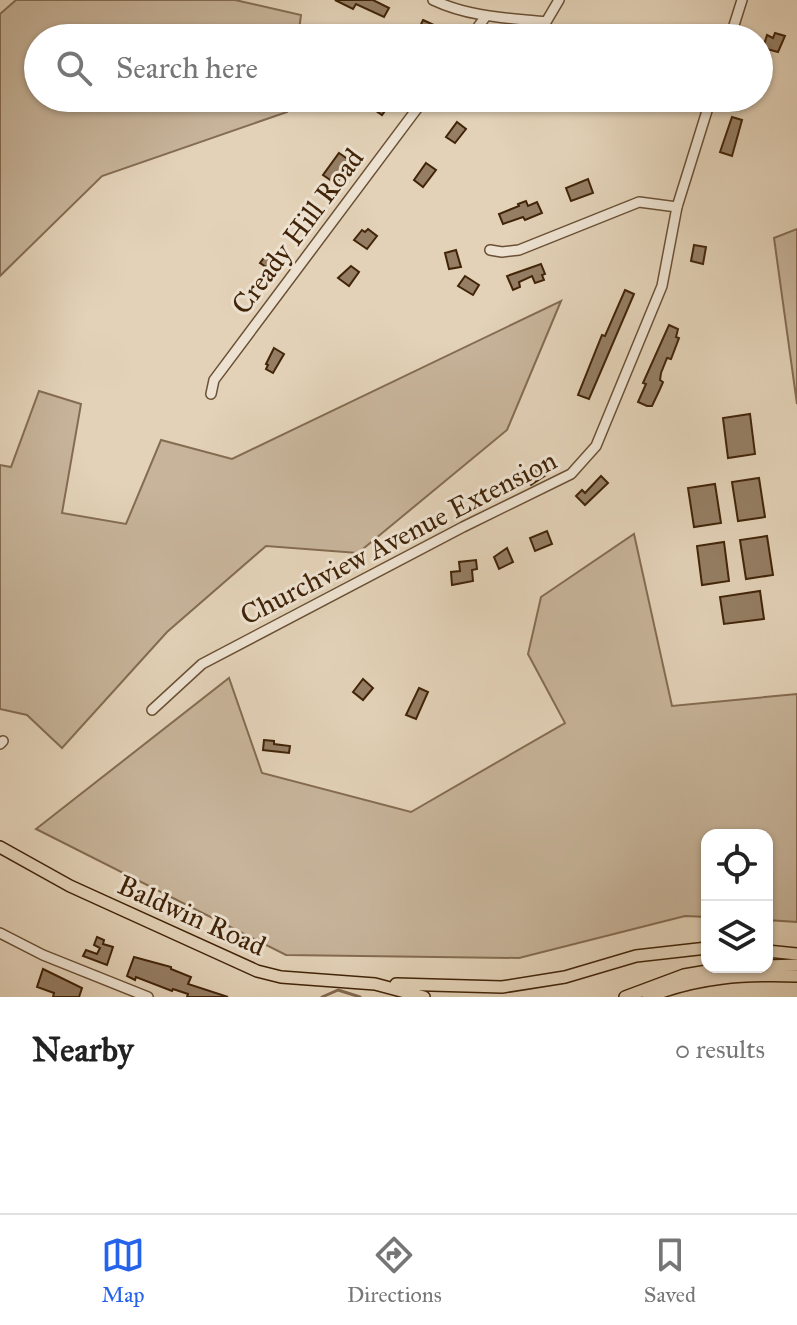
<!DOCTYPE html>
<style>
:root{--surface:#fff;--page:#f6f6f6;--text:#222;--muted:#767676;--line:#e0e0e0;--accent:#2563eb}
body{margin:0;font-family:"IM FELL Great Primer",serif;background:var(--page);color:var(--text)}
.controls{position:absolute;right:24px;bottom:24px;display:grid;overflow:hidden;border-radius:16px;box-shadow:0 2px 6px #0004}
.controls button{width:72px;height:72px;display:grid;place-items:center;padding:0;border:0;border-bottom:2px solid var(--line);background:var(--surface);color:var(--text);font:40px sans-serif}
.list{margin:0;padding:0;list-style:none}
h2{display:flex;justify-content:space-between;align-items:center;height:104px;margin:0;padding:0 32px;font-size:34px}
h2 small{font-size:26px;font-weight:400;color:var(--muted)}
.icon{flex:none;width:44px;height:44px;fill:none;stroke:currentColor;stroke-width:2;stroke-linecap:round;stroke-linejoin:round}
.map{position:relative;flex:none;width:797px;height:997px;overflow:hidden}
.search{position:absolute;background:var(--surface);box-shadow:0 2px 6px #0004;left:24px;right:24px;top:24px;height:88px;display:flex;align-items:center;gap:20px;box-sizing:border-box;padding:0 28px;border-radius:44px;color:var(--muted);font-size:30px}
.sheet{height:216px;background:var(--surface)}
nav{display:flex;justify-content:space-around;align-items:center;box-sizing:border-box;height:112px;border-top:2px solid var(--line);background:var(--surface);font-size:22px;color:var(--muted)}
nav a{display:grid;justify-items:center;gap:4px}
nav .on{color:var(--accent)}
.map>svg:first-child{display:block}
.green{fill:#c7b49a;stroke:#846c51;stroke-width:2}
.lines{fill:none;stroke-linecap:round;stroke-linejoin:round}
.stream{stroke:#81694e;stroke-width:3}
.building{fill:#957e64;stroke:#412408;stroke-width:2}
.minor-casing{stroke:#6a5034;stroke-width:12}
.major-casing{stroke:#412408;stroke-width:14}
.minor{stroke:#ede2d1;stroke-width:9}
.major{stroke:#e3d2b8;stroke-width:11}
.labels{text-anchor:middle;stroke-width:6;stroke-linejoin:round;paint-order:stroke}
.street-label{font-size:28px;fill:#412408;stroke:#ede2d1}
</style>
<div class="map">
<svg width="797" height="997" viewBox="0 0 797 997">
<rect width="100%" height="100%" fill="#e3d2b8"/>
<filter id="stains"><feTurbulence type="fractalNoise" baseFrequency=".0025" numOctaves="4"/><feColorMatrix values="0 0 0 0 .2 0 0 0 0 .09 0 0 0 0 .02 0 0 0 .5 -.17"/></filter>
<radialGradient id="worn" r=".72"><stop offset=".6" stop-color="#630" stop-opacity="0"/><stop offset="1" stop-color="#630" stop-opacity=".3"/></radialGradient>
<!-- green -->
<g class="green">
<path d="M 16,0 L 235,0 L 301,15 L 298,38 L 38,38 L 38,98 L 289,98 L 287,112 L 102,176 L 0,276 L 0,14 Z"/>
<path d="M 797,229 L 797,404 L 774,238 Z"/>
<path d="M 561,301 L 507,430 L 358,553 L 266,546 L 167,632 L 62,748 L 27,715 L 0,709 L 0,465 L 11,467 L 39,391 L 81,404 L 62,513 L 126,524 L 161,440 L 232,459 Z"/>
<path d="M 634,534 L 672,706 L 797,694 L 797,922 L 767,920 L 767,835 L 707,835 L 707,917 L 685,916 L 519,958 L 286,955 L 36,829 L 229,678 L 262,773 L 411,812 L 565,723 L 528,654 L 541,597 Z"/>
</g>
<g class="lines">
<!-- stream -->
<path class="stream" d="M 322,997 L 338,990 L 360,997"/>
</g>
<!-- building -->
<g class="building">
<path d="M 335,0 L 373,0 L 389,8 L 384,17 L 356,4 L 353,9 Z"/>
<path d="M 423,20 L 434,25 L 432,30 L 452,38 L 423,38 L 416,35 Z"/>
<path d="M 775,33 L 785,36 L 778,52 L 763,48 L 767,35 L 773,38 Z"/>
<path d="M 380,98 L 394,98 L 382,115 L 372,108 Z"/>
<path d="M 732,117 L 742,120 L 732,156 L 720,152 Z"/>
<path d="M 457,122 L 466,129 L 455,143 L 446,137 Z"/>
<path d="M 339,153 L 349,160 L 339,174 L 342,176 L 336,184 L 323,175 Z"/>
<path d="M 426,163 L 436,170 L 423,187 L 414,180 Z"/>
<path d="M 588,179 L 593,193 L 571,201 L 566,188 Z"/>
<path d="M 526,201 L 528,206 L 537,202 L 542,213 L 525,220 L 523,217 L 503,224 L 499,214 L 519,206 L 518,204 Z"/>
<path d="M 368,229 L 377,236 L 367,249 L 354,240 L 362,230 L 365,232 Z"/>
<path d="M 694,245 L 706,247 L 703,264 L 691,261 Z"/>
<path d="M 456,250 L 461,267 L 449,269 L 445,253 Z"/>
<path d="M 266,255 L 279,264 L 271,277 L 263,271 L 266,267 L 260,263 Z"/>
<path d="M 541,264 L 545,274 L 542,275 L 544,280 L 535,283 L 532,276 L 519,282 L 520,287 L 513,290 L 507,276 Z"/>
<path d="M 351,266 L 359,272 L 349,286 L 338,278 Z"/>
<path d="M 465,276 L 479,285 L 473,295 L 458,286 Z"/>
<path d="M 625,290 L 634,294 L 589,399 L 578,395 L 602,335 L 605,336 Z"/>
<path d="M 669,325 L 678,329 L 676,337 L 679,338 L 671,359 L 667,358 L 661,373 L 660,380 L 663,382 L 660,389 L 652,406 L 647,406 L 638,402 L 646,384 L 643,383 Z"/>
<path d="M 274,348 L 284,354 L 273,373 L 266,369 L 268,365 L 266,364 Z"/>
<path d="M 750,414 L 755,454 L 728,458 L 723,418 Z"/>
<path d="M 536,464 L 539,469 L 544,466 L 549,473 L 531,485 L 522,473 Z"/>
<path d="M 601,476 L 608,483 L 585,505 L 576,496 L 582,490 L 585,493 Z"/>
<path d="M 759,478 L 765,517 L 738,521 L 732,482 Z"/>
<path d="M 715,484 L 721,523 L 694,527 L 688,488 Z"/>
<path d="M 547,531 L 552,544 L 535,551 L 530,538 Z"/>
<path d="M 767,536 L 773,575 L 746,579 L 740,540 Z"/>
<path d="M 724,542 L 729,581 L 702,585 L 697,546 Z"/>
<path d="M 507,548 L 513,562 L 499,569 L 494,557 Z"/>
<path d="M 476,560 L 477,569 L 472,570 L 473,581 L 452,585 L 451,572 L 460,571 L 459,562 Z"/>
<path d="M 760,591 L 764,619 L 724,624 L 720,597 Z"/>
<path d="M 363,679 L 373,688 L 363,700 L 353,692 Z"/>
<path d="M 419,688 L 428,692 L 416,719 L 406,715 Z"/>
<path d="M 264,740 L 274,741 L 274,744 L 290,746 L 289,753 L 263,750 Z"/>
<path d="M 97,937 L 104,940 L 103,944 L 113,947 L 107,965 L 83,956 L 86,950 L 97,954 L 100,948 L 94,945 Z"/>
<path d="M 134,957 L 171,967 L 171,969 L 191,977 L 188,984 L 228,997 L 187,997 L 188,994 L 173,989 L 172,991 L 136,977 L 135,980 L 127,976 Z"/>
<path d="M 43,969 L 82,988 L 79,997 L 53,997 L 54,993 L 37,987 Z"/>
</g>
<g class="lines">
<!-- minor casing -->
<g class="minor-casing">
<g id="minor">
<path d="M 433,0 C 469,17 507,18 546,22 L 559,0"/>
<path d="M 470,38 L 486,16"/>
<path d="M 730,38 L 742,0"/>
<path d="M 490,250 L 502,252 L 519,250 L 639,202 L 677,207"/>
<path d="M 211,394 L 214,380 L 425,98"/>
<path d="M 152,710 L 202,664 L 463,527 L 571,474 L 596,446 L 662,286 L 677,207 L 711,98"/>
<path d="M 0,744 L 3,741"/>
<path d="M 0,933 L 43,955 L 148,997"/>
</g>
</g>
<!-- major casing -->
<g class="major-casing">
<g id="major">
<path d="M 0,847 L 70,886 L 257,971 L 281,977 L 375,984 L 424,997"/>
<path d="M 767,951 L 797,954"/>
<path d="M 767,966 L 797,965"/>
<path d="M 396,984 L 502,987 L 565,977 L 636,956 L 707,948"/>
<path d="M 625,997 L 684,975 L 731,967"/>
<path d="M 648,997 C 697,977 744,974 797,976"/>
</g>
</g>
<!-- minor -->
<use href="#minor" class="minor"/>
<!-- major -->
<use href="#major" class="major"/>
</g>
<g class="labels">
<!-- street labels -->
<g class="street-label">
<text transform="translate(297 231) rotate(-53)" y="10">Cready Hill Road</text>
<text transform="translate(398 537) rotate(-27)" y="10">Churchview Avenue Extension</text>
<text transform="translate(192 915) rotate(24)" y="10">Baldwin Road</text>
</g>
</g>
<rect width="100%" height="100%" filter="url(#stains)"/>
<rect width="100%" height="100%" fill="url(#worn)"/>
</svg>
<div class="controls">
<button><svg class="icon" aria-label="locate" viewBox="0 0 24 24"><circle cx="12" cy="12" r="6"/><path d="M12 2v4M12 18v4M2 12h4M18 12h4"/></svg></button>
<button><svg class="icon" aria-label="layers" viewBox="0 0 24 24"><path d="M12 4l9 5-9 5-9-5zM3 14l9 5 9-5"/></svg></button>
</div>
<div class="search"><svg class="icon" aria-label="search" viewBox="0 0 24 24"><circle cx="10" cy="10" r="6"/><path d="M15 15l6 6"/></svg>Search here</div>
</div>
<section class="sheet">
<h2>Nearby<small>0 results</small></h2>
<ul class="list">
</ul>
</section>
<nav>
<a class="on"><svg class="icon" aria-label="map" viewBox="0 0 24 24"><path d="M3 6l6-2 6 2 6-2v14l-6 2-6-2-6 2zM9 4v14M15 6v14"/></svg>Map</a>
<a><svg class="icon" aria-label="directions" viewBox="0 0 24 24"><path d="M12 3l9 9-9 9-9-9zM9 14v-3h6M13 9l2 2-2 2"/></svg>Directions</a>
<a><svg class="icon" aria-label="saved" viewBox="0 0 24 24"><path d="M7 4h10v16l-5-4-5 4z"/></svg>Saved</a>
</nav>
